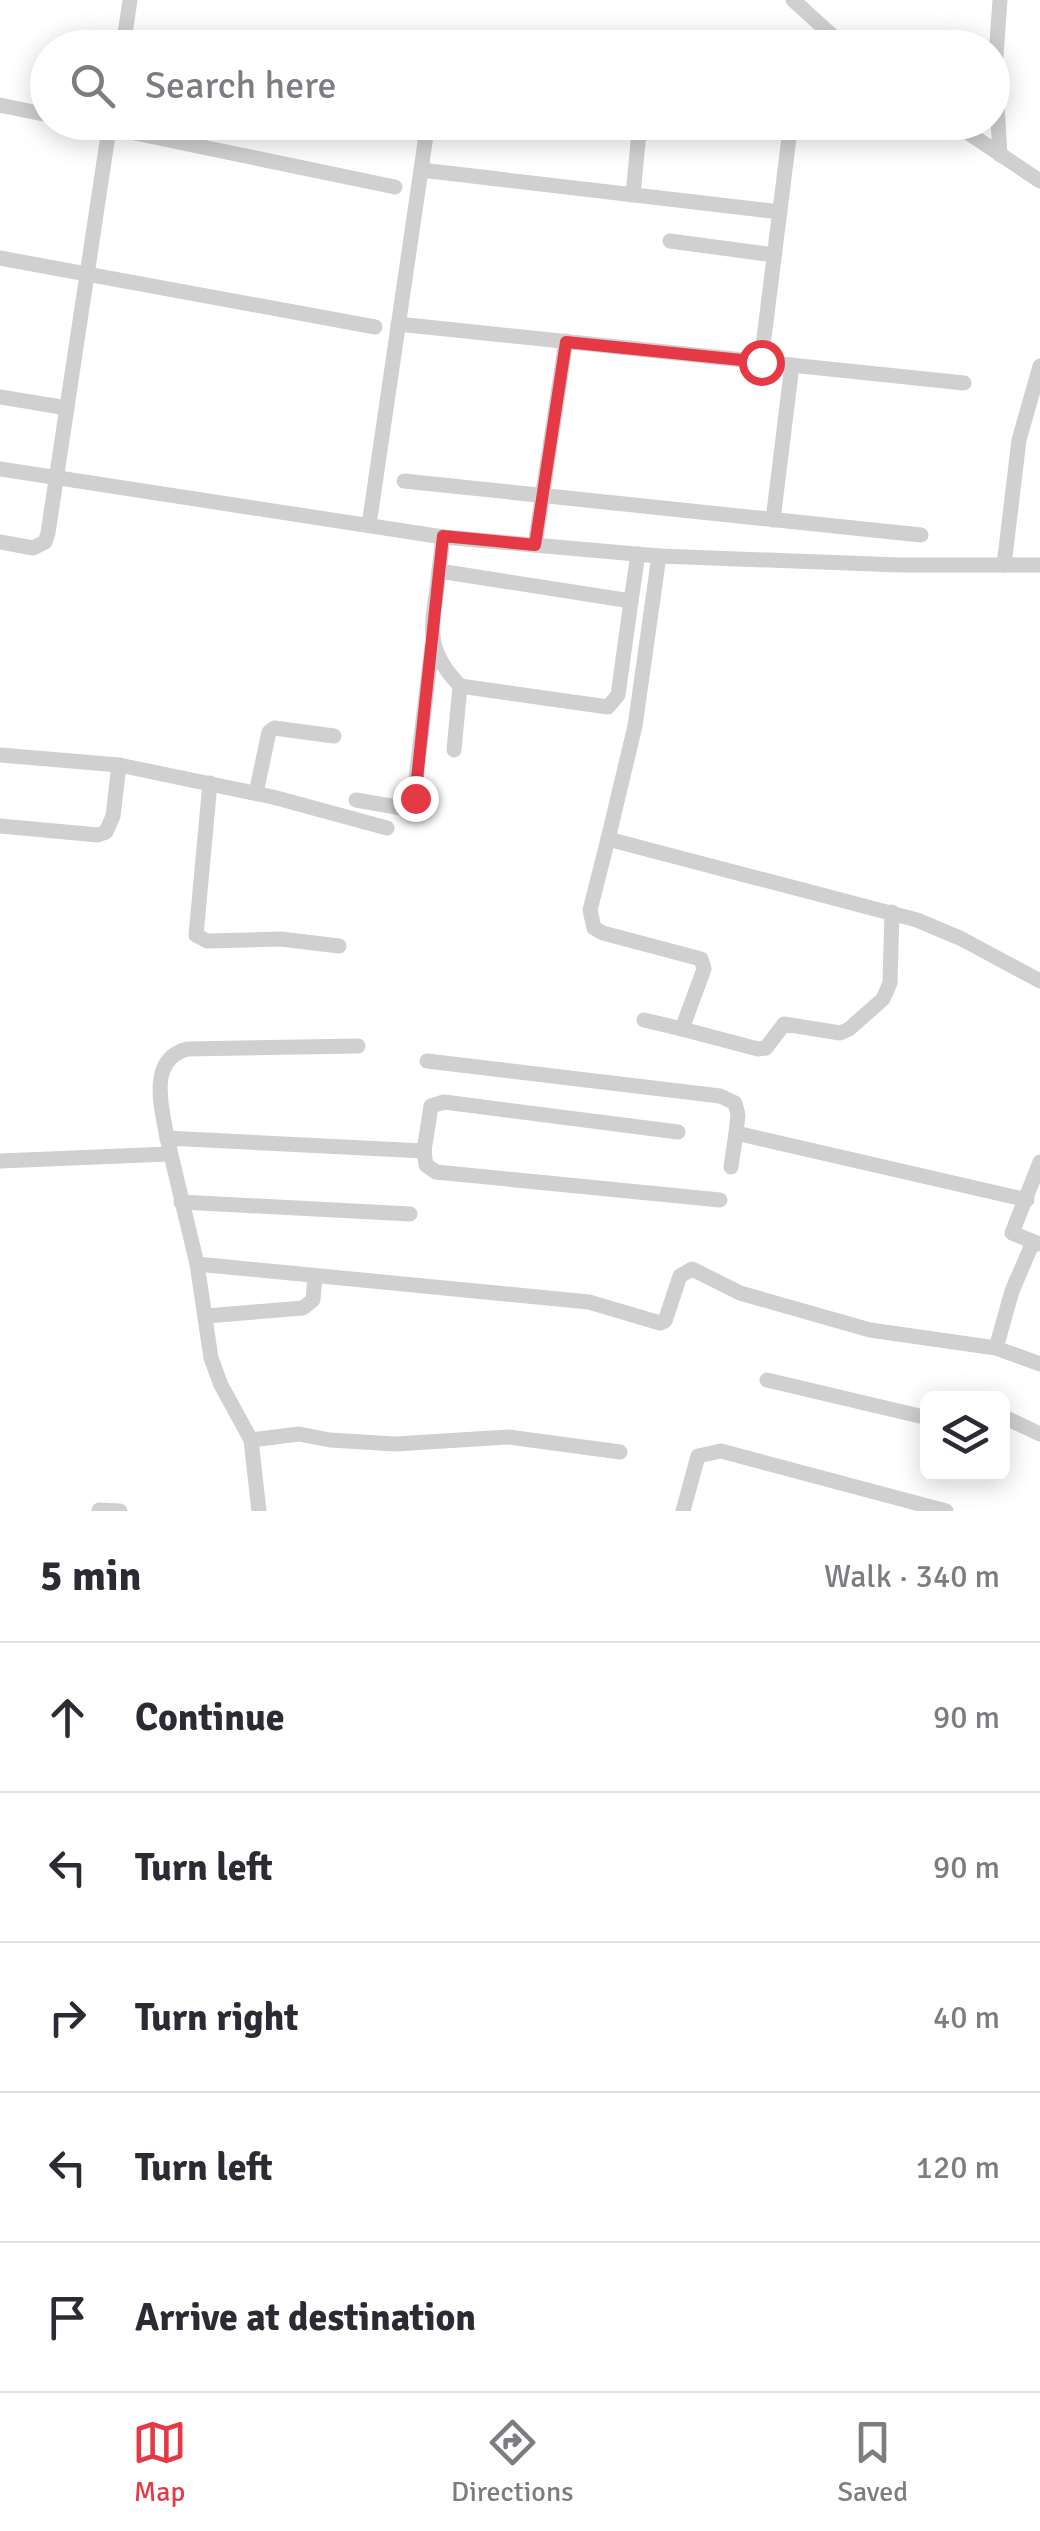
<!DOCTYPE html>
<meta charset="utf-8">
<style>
:root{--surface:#fff;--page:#f7f7f7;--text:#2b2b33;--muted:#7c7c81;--line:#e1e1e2;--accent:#e63946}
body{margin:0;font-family:Signika,sans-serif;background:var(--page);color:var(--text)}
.controls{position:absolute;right:30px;bottom:30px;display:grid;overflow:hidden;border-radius:15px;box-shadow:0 5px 25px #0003}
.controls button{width:90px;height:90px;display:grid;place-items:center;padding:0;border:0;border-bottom:2px solid var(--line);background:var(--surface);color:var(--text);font:50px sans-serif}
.stop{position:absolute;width:30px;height:30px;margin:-22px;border:8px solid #e63946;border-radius:50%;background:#fff}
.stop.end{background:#e63946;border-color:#fff;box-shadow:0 2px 10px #0008}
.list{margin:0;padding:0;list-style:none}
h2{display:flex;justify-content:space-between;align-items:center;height:130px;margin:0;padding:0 40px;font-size:42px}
h2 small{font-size:32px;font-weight:400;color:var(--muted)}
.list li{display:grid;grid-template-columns:65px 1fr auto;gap:30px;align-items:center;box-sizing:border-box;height:150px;padding:0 40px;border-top:2px solid var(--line)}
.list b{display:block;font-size:38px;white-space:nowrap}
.list em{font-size:32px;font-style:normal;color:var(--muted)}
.icon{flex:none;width:55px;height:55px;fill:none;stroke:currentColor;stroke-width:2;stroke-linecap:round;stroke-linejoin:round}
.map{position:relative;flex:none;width:1040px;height:1511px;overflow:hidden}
.search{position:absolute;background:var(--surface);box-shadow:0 5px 25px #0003;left:30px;right:30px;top:30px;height:110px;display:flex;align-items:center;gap:25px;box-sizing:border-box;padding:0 35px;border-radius:55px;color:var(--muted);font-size:38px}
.sheet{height:880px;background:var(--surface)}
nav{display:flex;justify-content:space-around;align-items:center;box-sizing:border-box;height:140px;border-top:2px solid var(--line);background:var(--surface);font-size:28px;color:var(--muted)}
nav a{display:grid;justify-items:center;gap:5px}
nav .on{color:var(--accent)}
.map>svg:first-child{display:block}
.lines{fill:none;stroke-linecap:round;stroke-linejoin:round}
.minor{stroke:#d0d0d0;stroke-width:15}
.route{stroke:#e63946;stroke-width:12}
</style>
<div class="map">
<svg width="1040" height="1511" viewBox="0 0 1040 1511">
<rect width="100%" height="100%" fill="#fff"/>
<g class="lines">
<!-- minor -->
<g class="minor">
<path d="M 793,0 L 846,48"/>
<path d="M 123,48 L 130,0"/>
<path d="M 0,105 L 48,115"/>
<path d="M 82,122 L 395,187"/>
<path d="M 952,122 L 1040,181"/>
<path d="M 1000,155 L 995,70 L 1000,0"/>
<path d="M 421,170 L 780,212"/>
<path d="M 633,195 L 640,122"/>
<path d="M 670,241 L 774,255"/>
<path d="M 0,258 L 375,327"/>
<path d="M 398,324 L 964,383"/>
<path d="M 761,362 L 791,122"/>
<path d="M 0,397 L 67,408"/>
<path d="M 0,469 L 443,537 L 659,556 L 900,565 L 1040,565"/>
<path d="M 404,481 L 921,535"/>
<path d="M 773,520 L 792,365"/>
<path d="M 369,525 L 428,122"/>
<path d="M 443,537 L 439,571 L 631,601 L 638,554"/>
<path d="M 0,542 L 33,548 L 45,542 L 48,533 L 110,122"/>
<path d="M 535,545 L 566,341"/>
<path d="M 659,556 L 635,726 L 608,839 L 917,920 L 962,939 L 1040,981"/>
<path d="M 1004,565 L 1019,440 L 1040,366"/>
<path d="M 439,571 C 434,624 420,644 460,686 L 454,750"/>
<path d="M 460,686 L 608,707 L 618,695 L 631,601"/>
<path d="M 0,755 L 119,765"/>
<path d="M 210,783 L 196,935 L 207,941 L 281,939 L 339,946"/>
<path d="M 256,793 L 269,732 L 274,728 L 334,736"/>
<path d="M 356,800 L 402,808 L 413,803 L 432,646"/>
<path d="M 0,826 L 98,835 L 106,832 L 113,816 L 119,765 L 273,797 L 387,828"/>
<path d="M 608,839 L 590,910 L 594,928 L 603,933 L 701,959 L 704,969 L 682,1029 L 758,1049 L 766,1048 L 784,1024 L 840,1033 L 849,1029 L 883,999 L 890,983 L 892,912"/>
<path d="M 644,1020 L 682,1029"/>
<path d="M 427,1061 L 720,1096 L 735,1103 L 738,1115 L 736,1133 L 1027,1200"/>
<path d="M 167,1138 C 162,1108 147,1060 187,1049 L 358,1046"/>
<path d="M 424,1151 L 426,1165 L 436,1172 L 720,1200"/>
<path d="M 0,1161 L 169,1154"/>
<path d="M 731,1167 L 736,1133"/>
<path d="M 181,1202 L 410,1214"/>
<path d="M 1039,1244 L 1012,1233 L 1040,1162"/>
<path d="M 197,1264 L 589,1302 L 660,1323 L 665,1321 L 680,1276 L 692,1269 L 740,1293 L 870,1330 L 996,1348 L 1040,1364"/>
<path d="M 206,1316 L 303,1308 L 313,1300 L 315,1276"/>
<path d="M 996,1348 L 1012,1291 L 1033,1242"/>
<path d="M 767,1380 L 928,1418"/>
<path d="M 1002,1416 L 1040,1434"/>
<path d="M 251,1440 L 299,1434 L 330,1440 L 395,1444 L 508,1437 L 620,1452"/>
<path d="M 99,1510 L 120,1511"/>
<path d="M 259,1511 L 251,1440 L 221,1385 L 211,1358 L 197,1264 L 167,1138 L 424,1151 L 431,1106 L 444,1102 L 678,1132"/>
<path d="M 683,1511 L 698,1456 L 721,1451 L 946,1511"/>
</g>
</g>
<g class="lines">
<!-- route -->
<path class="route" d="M 415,798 L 443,536 L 535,545 L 566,342 L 761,362"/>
</g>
</svg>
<div class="controls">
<button><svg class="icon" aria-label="layers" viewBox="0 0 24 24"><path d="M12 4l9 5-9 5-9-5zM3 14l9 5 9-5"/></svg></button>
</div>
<div class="stop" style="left:761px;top:362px"></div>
<div class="stop end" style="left:415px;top:798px"></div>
<div class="search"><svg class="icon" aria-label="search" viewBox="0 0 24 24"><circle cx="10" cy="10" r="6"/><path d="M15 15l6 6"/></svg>Search here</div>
</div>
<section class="sheet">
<h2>5 min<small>Walk · 340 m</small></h2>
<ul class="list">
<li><svg class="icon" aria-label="ahead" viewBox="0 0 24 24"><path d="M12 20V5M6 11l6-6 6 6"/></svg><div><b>Continue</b></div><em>90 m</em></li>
<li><svg class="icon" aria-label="left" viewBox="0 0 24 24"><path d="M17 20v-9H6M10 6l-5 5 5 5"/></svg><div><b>Turn left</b></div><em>90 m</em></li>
<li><svg class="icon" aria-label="right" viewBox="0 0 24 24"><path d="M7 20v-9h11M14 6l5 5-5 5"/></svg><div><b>Turn right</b></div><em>40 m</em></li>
<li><svg class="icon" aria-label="left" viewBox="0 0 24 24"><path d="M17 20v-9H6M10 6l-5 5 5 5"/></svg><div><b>Turn left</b></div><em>120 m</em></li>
<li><svg class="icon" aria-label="arrive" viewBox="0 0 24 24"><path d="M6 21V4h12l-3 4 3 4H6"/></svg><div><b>Arrive at destination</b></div></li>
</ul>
</section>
<nav>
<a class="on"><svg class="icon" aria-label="map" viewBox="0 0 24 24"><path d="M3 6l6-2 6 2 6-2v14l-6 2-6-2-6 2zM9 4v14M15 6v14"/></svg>Map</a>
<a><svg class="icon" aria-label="directions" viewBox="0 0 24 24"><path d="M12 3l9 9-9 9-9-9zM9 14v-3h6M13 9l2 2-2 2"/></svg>Directions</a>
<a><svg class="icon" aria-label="saved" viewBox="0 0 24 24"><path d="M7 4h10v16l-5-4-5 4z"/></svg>Saved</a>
</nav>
